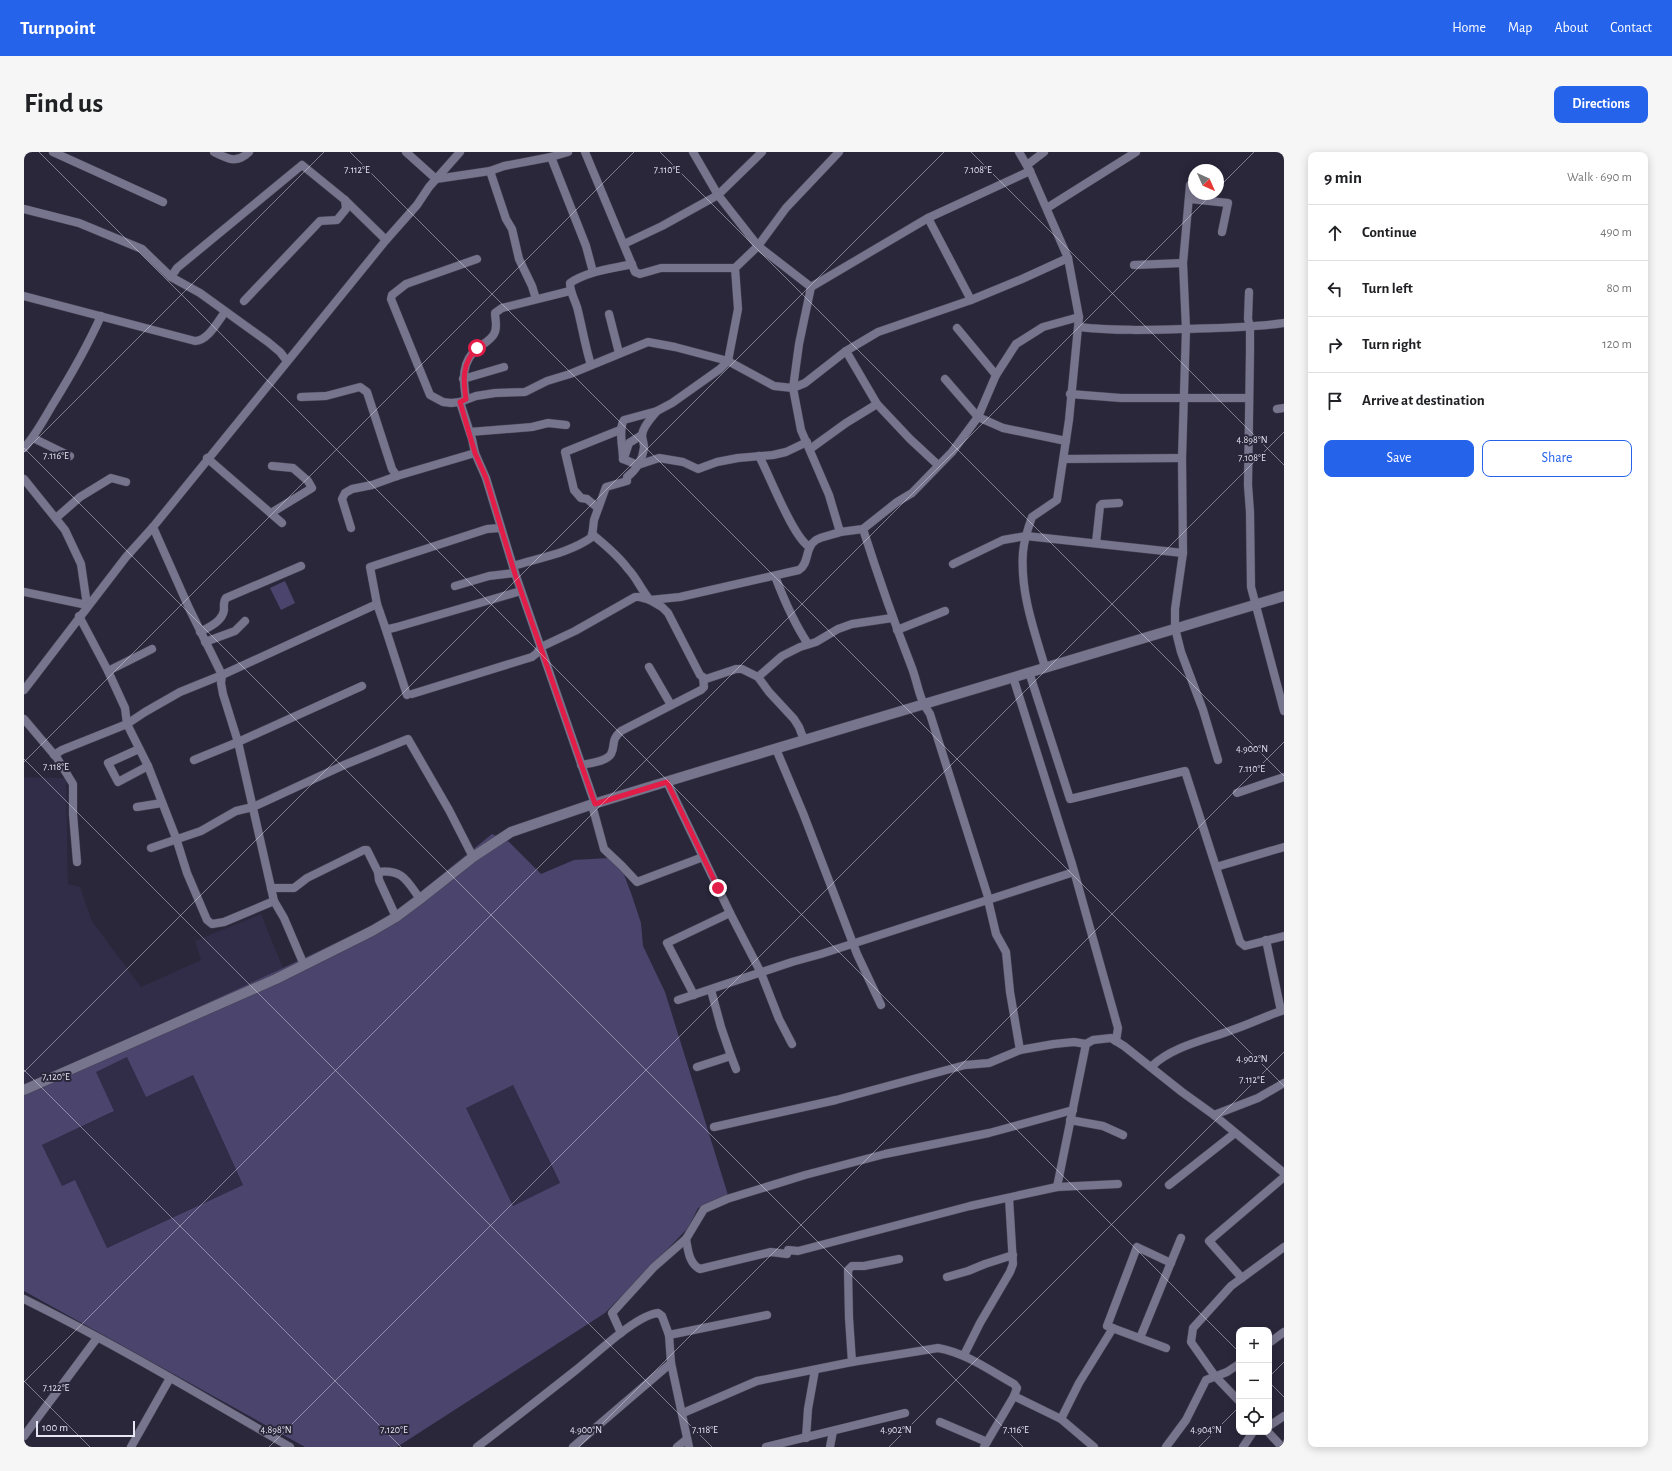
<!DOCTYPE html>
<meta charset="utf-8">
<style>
:root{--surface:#fff;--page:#f6f6f6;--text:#202124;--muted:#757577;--line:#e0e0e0;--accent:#2563eb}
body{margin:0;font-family:"Alegreya Sans",sans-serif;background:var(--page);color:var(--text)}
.controls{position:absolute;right:12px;bottom:12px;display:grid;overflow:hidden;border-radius:8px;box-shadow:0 2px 10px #0003}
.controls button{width:36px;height:36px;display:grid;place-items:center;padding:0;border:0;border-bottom:1px solid var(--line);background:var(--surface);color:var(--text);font:20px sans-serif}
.compass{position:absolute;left:1164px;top:12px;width:36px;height:36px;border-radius:50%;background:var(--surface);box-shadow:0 2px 10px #0003;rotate:135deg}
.scale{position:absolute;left:12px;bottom:10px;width:99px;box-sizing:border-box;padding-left:4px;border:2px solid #e7e6f3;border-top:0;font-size:11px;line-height:14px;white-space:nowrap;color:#e7e6f3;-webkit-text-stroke:3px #2a273b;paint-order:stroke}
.stop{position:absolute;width:12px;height:12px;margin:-9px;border:3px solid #e11d48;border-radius:50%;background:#fff}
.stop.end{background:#e11d48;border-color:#fff;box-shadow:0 1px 4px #0008}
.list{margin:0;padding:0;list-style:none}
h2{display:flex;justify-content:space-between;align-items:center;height:52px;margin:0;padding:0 16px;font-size:17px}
h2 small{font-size:13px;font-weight:400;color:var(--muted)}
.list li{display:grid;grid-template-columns:26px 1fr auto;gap:12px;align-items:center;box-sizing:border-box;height:56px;padding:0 16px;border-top:1px solid var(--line)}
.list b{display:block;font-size:15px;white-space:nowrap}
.list em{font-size:13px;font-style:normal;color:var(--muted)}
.actions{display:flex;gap:8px;padding:12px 16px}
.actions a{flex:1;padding:9px 0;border:1px solid var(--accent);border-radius:8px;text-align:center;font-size:14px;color:var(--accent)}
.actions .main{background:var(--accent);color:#fff}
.icon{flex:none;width:22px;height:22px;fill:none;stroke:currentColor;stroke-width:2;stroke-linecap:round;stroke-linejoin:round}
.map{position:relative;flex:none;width:1260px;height:1295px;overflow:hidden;border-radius:8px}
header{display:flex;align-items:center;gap:24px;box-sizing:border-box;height:56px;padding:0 20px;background:var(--accent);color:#fff}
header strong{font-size:19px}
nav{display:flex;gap:22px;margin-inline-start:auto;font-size:14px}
.intro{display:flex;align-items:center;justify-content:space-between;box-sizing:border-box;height:96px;padding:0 24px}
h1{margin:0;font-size:28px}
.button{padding:10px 18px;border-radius:8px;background:var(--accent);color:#fff;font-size:14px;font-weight:700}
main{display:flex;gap:24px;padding:0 24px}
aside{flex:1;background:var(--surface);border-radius:8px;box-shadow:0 2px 10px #0003}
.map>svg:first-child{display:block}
.built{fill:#312c47}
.green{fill:#4b446d;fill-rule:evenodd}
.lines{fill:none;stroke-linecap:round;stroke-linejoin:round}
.minor-casing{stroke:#464354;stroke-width:9}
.tertiary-casing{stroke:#464354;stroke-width:11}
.minor{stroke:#77748d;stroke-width:8}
.tertiary{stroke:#77748d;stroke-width:10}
.route{stroke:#e11d48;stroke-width:5}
.ticks{fill:none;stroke:#e7e6f3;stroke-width:1;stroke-opacity:0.45}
.ticks-label{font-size:10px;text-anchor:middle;fill:#e7e6f3;stroke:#2a273b;stroke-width:4;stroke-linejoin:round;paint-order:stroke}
</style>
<header>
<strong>Turnpoint</strong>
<nav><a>Home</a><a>Map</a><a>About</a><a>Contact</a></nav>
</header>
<div class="intro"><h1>Find us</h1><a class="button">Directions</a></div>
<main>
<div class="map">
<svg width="1260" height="1295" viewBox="0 0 1260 1295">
<rect width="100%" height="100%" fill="#2a273b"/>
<!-- built -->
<g class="built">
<path d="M 0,625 L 42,626 L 44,732 L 56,735 L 68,769 L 117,835 L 177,808 L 171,789 L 237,762 L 259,816 L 0,935 Z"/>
<path d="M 103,905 L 169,923 L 219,1033 L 82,1096 L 51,1029 L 38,1035 L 18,993 L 89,960 L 71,920 Z"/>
<path d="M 489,933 L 536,1032 L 489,1054 L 442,956 Z"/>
</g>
<!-- green -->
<g class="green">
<path d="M 261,429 L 271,451 L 257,458 L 246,436 Z"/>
<path d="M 468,682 L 485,690 L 517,722 L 550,708 L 585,706 L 599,720 L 607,741 L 617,771 L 619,794 L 641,840 L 704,1043 L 674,1056 L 664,1076 L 581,1161 L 373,1295 L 281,1295 L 0,1139 L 0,935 L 259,816 L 343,776 L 374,758 ZM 103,905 L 122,945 L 169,923 L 219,1033 L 83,1096 L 51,1028 L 38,1034 L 18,993 L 90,959 L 72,920 ZM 489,933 L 536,1031 L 489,1054 L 442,956 Z"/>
</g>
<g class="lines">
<!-- minor casing -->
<g class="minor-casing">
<g id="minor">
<path d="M 29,0 L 139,50"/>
<path d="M 190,0 C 204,7 213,12 225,0"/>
<path d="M 382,0 L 412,27 L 466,19 L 480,14 L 527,5 L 544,0"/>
<path d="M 561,0 L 611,120 L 616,122 L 637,116 L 711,116 L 734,94 L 762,56 L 815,0"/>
<path d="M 669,0 L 694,43 L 734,94 L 787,135 L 775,192 L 769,236 L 777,278 L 805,343 L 816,380 L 839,377 C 854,424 870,470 888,516 C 894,532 895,548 906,562 L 965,748"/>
<path d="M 995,0 L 1006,19 L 1044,106 L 1055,165"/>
<path d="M 527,5 L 562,94 L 569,120"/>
<path d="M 1003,13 L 1020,0"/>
<path d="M 466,19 L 482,67 L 488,77 L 495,107 L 508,134 L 512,147"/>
<path d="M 1166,33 L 1159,111 L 1162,177 L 1158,306 L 1159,401 L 1151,457 L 1151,476 L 1157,500 L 1179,558 L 1194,608"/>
<path d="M 1166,47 L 1204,51 L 1198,80"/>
<path d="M 1023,56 L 1112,0"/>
<path d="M 0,57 L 55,71 L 118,97 L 147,125 L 176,141 L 244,190 L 256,200 L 263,209"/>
<path d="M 904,66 L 947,148"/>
<path d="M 600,92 L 638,74 L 694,43 L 738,0"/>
<path d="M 453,107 L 382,132 L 368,143 L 367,147 L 406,243 L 419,250 L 427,251 L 436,250 L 452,244 L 471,241 L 501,240 L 523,229 L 546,222 L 624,190 L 651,195 L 704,209 L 750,234 L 769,236 L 781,231 L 822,199 L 854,180 L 947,148 L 998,127 L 1044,106"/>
<path d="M 1110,113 L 1159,111"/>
<path d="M 147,125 L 153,116 L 278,13 L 321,48 L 362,88"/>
<path d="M 787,135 L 904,66 L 1006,19"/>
<path d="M 1225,140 L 1224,167 L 1226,174 L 1226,199 L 1224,333 L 1226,360 L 1227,435 L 1260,559"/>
<path d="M 0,144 L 171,189 C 184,189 194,169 201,160"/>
<path d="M 220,149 L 296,69 L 313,68 L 322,57 L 321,48"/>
<path d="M 585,162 L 595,201"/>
<path d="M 1055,175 C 1090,179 1124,178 1159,177 C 1193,176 1226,176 1260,171"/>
<path d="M 933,176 L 972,223"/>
<path d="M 822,199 L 853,252 L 886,287 L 914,313"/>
<path d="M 567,213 C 561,194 558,174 553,155 C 550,146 546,140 546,131 C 564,119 587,117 608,112"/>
<path d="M 439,227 L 480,215"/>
<path d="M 921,227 L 954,265 L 979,276 L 1042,289"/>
<path d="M 1046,242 L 1097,246 L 1225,246"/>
<path d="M 277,245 L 302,244 L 336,235 L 343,240 L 368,317 L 373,324"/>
<path d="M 442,247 C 439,228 437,209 454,196 C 459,192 467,188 470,182 C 474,176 471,167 471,161 L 478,156 L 546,139"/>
<path d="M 436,250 L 448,287 L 451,301 L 462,326 L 491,421 L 571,652"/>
<path d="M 1253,257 L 1260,256"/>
<path d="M 446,280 L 508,275 L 524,271 L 542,273"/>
<path d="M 9,286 L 46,304"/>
<path d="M 0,296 C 12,283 20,267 29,252 C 47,223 63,195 77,164"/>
<path d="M 786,297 L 822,271 L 853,252"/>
<path d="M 601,303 L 605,291 L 618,283"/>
<path d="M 735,304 C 745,322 770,388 786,395"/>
<path d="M 183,306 L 258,371"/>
<path d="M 599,307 C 599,296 594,277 600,268 L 633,259 L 648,251 L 696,217 L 704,209 L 714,157 L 711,116"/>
<path d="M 599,307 L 614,313 L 635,306 L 659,310 L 674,317 L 693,310 L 714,306 L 749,303 L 762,300 L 783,290"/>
<path d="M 1040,307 L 1158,306"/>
<path d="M 0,327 L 41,378 L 57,412 L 63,453 L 0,440"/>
<path d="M 574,356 L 563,347 L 557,346 L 550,338 L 541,300 L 596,278"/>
<path d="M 247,361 L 288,336 L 284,329 L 269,316 L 248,314"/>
<path d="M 32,366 L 56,345 L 87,326 L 102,330"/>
<path d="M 129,375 L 165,456 L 198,523 L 197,531 L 199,542 L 214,590 L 250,749 L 260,766 L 280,813"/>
<path d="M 327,376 L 318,347 L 321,341 L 328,337 L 348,333 L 373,324 L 451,301"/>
<path d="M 476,376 L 463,377 L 346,415 L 353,452 L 361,475 L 365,477 L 373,475 L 497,439"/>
<path d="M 839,377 L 873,350 L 888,341 L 928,300 L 954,265 L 972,223 L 992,192 L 1019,175 L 1055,165 L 1045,268 L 1033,348 L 1008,365 C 1004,376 1000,388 999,400 C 996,440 1010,478 1021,515"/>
<path d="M 568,382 C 581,393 594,403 604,417 C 613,426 617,438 626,448"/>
<path d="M 1072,391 L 1076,354 L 1078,352 L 1095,351"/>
<path d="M 929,412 L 979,388 L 1002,384 L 1159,401"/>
<path d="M 489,414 C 514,406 546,401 568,385 L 570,368 L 582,335 L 603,329 L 603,325 C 612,318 619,307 620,295 C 620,291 618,287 618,283 C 619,274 628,265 633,259"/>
<path d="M 751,424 C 760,448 770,471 784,492"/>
<path d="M 431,434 L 465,424 L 491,421"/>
<path d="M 626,448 L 656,445 L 775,418 C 786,411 780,396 792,388 C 798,384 809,383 816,380"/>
<path d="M 55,464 L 84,519 L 101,556 L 103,572 L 124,614 L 152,686 L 163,721 L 183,768 L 188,772 L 200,770 L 250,749"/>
<path d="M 361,475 L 383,543"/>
<path d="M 873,478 L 921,459"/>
<path d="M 176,480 C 185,475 198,470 200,458 C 200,454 199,450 202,446 L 277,414"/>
<path d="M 181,490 L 211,479 L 221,469"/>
<path d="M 625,515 L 647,553"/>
<path d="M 84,519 L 128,497"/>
<path d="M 1005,520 L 1046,647 L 1161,619 L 1216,790 L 1221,794 L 1260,784"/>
<path d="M 734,525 L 758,504 L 776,495 L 792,490 L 814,477 L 828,472 L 868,466"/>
<path d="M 989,525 L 1048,712 L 1094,876 L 1092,889"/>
<path d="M 0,538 L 102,405 L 129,375 L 362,88 L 393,53 L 405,35 L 436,0"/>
<path d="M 388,542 L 508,505 L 513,501 L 517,495 L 551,479 L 611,445 L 615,445 L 626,448 L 638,455 L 644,461 L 676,523 L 682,527 L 712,517 L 718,517 L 734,525 L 745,540 L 770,567 L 775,575 L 780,588"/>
<path d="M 0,567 L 33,606 L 49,632 L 49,662 L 53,710"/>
<path d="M 115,597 L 84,611 L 94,630 L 124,614"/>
<path d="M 752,597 L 779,661 L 833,802 L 857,853"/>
<path d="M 30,603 L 38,598 L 103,572 L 121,560 L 156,540 L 198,523 L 353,452"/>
<path d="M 170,608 L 214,590 L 338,534"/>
<path d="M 557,613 C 566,611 582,610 587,602 C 592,592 586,589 597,579 L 677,538 L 680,535 L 679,526"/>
<path d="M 643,630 L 706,761 L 737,821 L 755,867 L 768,892"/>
<path d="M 1213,641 L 1260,625"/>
<path d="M 568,653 L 580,697 L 598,714 L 613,730 L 679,705"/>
<path d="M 113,655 L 138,651"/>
<path d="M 127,696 L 177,679 L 212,659 L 229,655 L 320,613 L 384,587 L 425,658 L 449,705"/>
<path d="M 1192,715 L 1260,695"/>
<path d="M 354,720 C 379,717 383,729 396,747"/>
<path d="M 247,736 L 270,736 L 283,726 L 340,698 L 343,698 L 354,720 L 355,728 L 372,765"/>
<path d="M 964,748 L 972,782 L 982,800 L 986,840 L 996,898"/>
<path d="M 1242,788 L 1257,859"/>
<path d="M 670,843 L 643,791 L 706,761"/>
<path d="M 654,848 L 768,810 L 797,802 L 1050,720"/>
<path d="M 707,904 L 712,917"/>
<path d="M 1128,914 C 1149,894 1182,888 1208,878 C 1226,872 1242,864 1260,858"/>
<path d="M 673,915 L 707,904 L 697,875 L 687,838"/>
<path d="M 1190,963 L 1234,946 L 1260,931"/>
<path d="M 1046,968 L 1079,974 L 1099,983"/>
<path d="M 690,975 L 812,948 L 941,913 L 965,911 L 996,898 L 1030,892 L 1050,890 L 1062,892"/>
<path d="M 1145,1033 L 1211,981"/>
<path d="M 1033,1035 L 1062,892 L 1069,888 L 1087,886 L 1100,894 L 1158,940 L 1190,963 L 1260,1021"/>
<path d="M 662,1087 C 664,1098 665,1112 676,1117 L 747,1100 L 763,1102 L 764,1098 L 774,1099 L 946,1054 L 1033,1035 L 1094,1032"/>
<path d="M 923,1125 L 944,1119 L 961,1112 L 989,1103"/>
<path d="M 1218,1126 L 1185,1089 L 1260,1025"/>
<path d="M 0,1147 C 91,1192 178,1244 266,1295"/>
<path d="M 597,1181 L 588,1161 L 630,1115 L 662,1087 L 680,1057 L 703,1047 L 781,1023 L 861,1002 L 965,981 L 1049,958"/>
<path d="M 645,1183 L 743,1163"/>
<path d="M 1116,1186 L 1157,1086"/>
<path d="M 1245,1191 L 1260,1180"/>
<path d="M 1142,1196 L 1083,1174 L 1113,1095 L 1147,1111"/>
<path d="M 940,1203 L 956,1171 L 986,1120 L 989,1112 L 985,1046"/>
<path d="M 828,1210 L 825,1166 L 824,1118 L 828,1114 L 840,1114 L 875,1107"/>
<path d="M 990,1244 L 1037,1267 L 1070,1295"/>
<path d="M 1215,1249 L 1191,1224 L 1167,1190 L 1169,1176 L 1207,1134 L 1260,1095"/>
<path d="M 659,1261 L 733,1229 L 828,1210 L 914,1196 C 942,1201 965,1218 990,1232 L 993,1236 L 990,1244 L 960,1295"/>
<path d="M 1037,1267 L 1055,1231 L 1089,1176"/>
<path d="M 916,1270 L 963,1290"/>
<path d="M 1245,1274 L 1260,1264"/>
<path d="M 1244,1280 L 1258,1295"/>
<path d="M 0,1284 L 73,1186"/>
<path d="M 782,1286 L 784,1257 L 791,1218"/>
<path d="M 107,1295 L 146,1226"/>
<path d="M 453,1295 C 486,1270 519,1244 552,1218 C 570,1204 612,1163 634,1161 L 638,1164 L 645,1183 L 647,1211 L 665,1295"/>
<path d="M 549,1295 L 647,1211"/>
<path d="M 653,1295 L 663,1287"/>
<path d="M 742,1295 L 881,1261"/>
<path d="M 806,1295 L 809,1279"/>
<path d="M 1142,1295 L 1162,1268 L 1182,1228 L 1203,1220 L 1215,1212"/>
<path d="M 1219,1295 L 1229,1280"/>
</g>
</g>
<!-- tertiary casing -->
<g class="tertiary-casing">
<path id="tertiary" d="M 0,938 L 252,827 L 348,779 L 372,765 L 396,747 L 449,705 L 487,680 L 566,653 L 694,614 L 1260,444"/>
</g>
<!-- minor -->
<use href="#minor" class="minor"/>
<!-- tertiary -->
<use href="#tertiary" class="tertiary"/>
</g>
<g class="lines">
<!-- route -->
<path class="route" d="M 453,196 C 438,211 439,228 442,247 L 436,250 L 451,301 L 462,326 L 491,422 L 571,652 L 643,630 L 694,736"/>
</g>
<!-- ticks -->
<path class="ticks" d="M 15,0 L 1215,1200M 326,0 L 1260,934M 636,0 L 1260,624M 947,0 L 1260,313M 1258,0 L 1260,2M 1194,36 L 1230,0M 0,296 L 999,1295M 0,300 L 300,0M 0,607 L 688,1295M 0,610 L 610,0M 0,918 L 377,1295M 0,920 L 920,0M 1245,1225 L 1260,1210M 0,1229 L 66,1295M 0,1230 L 1188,42M 1245,1230 L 1260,1245M 245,1295 L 1260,280M 555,1295 L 1260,590M 865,1295 L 1260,900M 1175,1295 L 1215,1255"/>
<g class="ticks-label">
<text x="333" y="21">7.112°E</text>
<text x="643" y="21">7.110°E</text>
<text x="954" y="21">7.108°E</text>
<text x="1228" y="291">4.898°N</text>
<text x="32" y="307">7.116°E</text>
<text x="1228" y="309">7.108°E</text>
<text x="1228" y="600">4.900°N</text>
<text x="32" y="618">7.118°E</text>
<text x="1228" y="620">7.110°E</text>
<text x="1228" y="910">4.902°N</text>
<text x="32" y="928">7.120°E</text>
<text x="1228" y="931">7.112°E</text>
<text x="32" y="1239">7.122°E</text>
<text x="252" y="1281">4.898°N</text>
<text x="370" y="1281">7.120°E</text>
<text x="562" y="1281">4.900°N</text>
<text x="681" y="1281">7.118°E</text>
<text x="872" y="1281">4.902°N</text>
<text x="992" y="1281">7.116°E</text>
<text x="1182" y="1281">4.904°N</text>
</g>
</svg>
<div class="controls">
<button>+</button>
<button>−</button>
<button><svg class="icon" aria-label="locate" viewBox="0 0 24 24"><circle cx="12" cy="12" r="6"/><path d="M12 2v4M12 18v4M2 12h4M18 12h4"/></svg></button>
</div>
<svg class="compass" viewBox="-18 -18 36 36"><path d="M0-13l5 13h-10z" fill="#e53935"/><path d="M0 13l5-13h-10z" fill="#757577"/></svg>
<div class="scale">100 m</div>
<div class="stop" style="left:453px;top:196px"></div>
<div class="stop end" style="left:694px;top:736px"></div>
</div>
<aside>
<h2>9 min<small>Walk · 690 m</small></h2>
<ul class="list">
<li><svg class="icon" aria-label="ahead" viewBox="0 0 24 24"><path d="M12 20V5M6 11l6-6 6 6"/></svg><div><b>Continue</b></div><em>490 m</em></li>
<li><svg class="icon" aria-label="left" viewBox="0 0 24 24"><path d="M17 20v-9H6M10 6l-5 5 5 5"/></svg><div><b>Turn left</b></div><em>80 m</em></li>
<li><svg class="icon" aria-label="right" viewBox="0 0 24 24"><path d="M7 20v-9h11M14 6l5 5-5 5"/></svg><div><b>Turn right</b></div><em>120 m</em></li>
<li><svg class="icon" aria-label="arrive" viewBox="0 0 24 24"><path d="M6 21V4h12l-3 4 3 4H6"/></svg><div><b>Arrive at destination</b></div></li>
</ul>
<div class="actions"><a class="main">Save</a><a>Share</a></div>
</aside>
</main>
